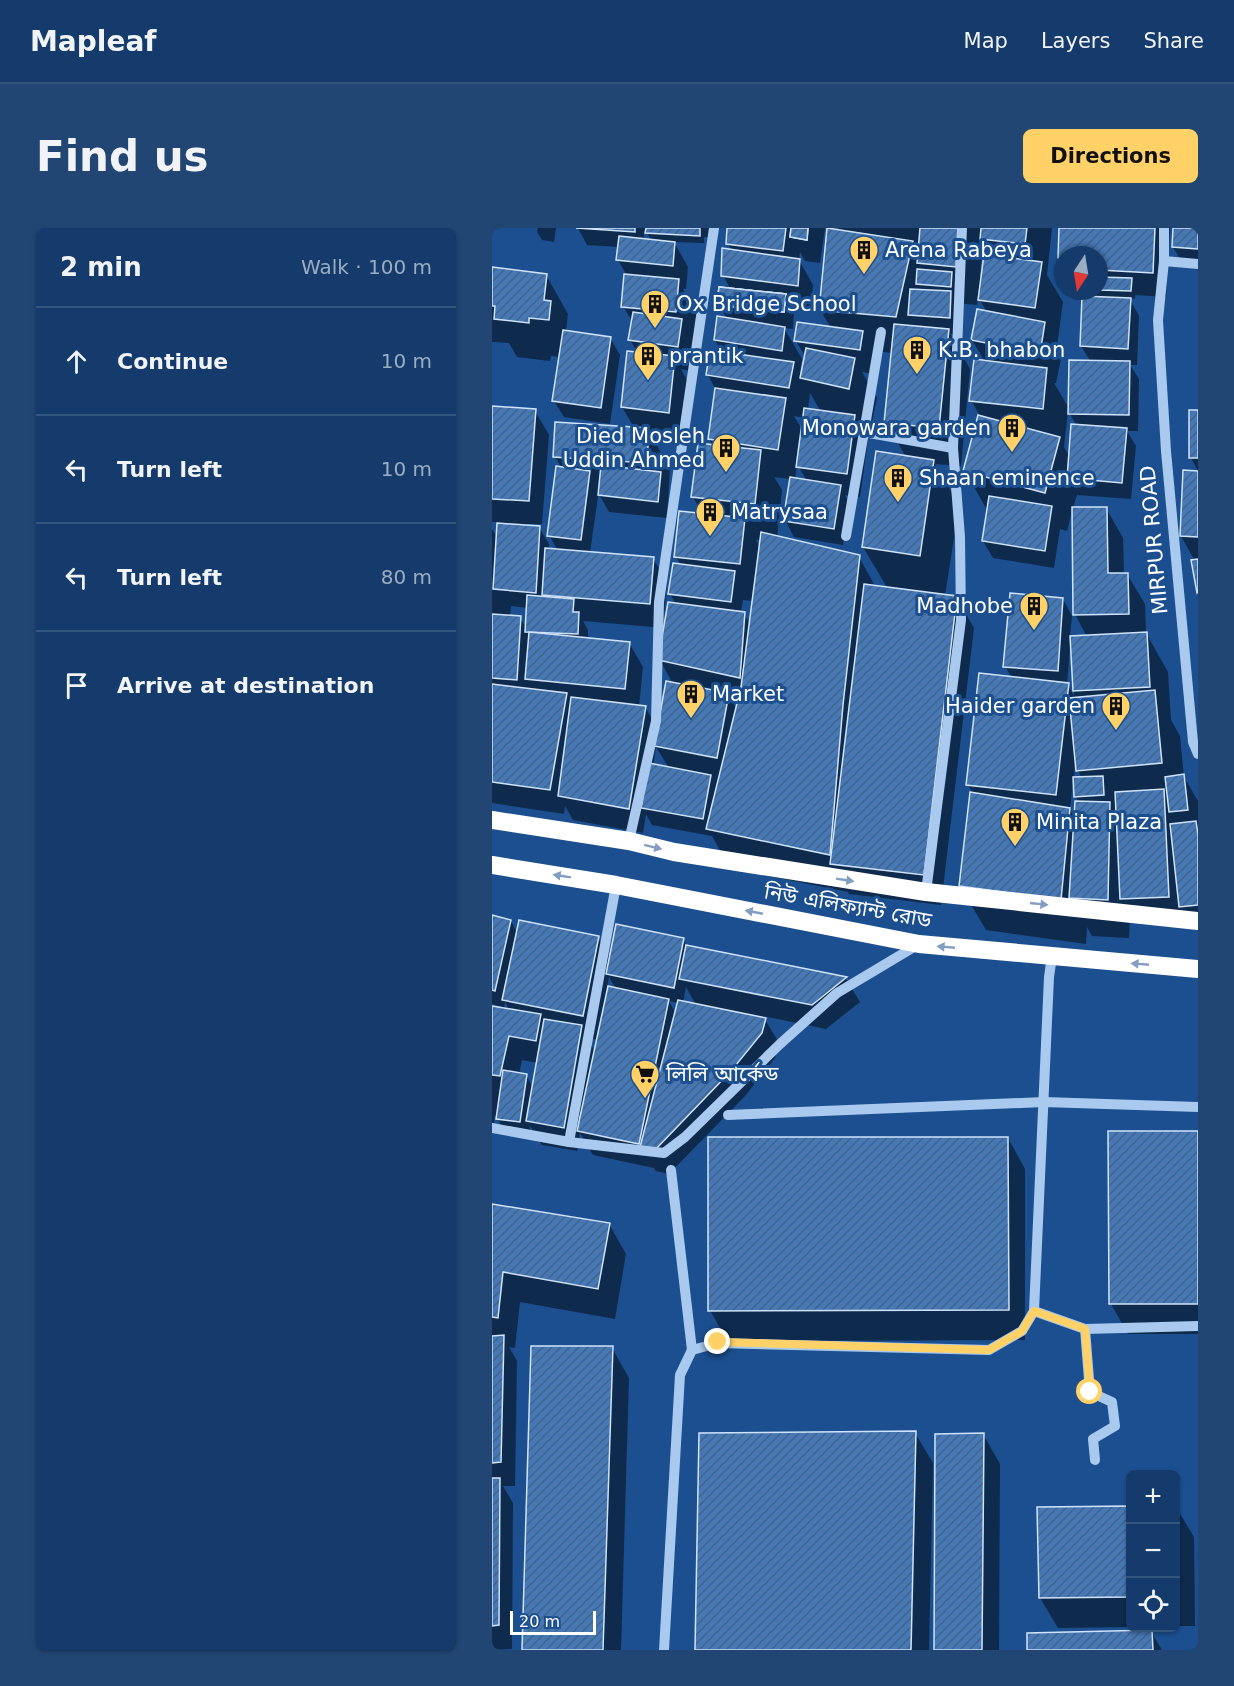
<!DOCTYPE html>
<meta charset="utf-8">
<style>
:root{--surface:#143b6b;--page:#214673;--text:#f1f3f6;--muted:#9dadc1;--line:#33557e;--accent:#ffd166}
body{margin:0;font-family:"DejaVu Sans","Noto Sans Bengali",sans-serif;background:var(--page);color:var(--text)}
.controls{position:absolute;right:18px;bottom:18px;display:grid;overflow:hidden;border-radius:9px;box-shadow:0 2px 4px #0004}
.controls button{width:54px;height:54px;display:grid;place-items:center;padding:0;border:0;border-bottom:2px solid var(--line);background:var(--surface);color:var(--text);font:30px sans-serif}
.compass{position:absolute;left:562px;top:18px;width:54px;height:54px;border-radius:50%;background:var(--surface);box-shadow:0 2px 4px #0004;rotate:192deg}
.scale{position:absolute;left:18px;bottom:15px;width:86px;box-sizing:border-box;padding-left:6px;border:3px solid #fff;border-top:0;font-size:16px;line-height:21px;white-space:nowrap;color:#fff;-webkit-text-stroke:4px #1b4f8f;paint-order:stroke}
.stop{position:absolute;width:18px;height:18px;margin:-14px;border:4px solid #ffd166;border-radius:50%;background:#fff}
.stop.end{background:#ffd166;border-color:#fff;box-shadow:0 2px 6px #0008}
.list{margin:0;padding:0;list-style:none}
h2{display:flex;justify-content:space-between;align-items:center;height:78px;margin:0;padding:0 24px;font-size:26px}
h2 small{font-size:20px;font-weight:400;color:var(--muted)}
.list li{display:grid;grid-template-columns:39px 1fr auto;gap:18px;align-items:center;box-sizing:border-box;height:108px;padding:0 24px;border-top:2px solid var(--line)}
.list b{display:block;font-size:22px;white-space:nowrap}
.list em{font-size:20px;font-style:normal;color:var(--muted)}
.icon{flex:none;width:33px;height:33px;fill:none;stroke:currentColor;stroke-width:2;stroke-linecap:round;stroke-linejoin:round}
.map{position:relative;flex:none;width:706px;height:1422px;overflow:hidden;border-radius:9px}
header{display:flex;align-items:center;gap:36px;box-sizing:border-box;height:84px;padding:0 30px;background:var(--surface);border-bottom:2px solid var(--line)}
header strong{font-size:28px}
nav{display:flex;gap:33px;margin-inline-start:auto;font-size:21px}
.intro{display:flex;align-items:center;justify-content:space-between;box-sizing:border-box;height:144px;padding:0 36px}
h1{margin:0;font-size:42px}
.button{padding:15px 27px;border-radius:9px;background:var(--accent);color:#111;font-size:21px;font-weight:700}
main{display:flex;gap:36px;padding:0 36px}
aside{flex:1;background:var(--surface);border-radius:9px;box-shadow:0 2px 4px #0004}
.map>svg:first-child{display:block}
.shadow{fill:#0007;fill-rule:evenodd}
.building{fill:url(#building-hatch);stroke:#cfe3fa;stroke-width:1.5}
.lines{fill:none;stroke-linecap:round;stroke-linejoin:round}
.minor{stroke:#a9c9ee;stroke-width:10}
.highway{stroke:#fff;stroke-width:18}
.oneway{fill:#829ec1}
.route{stroke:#ffd166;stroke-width:8}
.labels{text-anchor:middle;stroke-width:6;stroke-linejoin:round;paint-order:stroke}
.poi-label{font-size:21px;fill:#fff;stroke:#1b4f8f;text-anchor:start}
.street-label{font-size:21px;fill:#fff;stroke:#1b4f8f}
</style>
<header>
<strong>Mapleaf</strong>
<nav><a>Map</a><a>Layers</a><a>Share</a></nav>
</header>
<div class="intro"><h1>Find us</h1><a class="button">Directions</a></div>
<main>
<aside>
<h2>2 min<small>Walk · 100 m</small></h2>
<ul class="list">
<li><svg class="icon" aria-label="ahead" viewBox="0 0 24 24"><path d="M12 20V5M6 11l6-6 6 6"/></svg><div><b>Continue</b></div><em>10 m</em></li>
<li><svg class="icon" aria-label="left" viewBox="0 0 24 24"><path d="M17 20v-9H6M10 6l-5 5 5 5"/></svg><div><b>Turn left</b></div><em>10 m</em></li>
<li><svg class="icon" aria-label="left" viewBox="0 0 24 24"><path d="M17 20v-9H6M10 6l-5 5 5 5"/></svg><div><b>Turn left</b></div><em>80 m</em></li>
<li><svg class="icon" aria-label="arrive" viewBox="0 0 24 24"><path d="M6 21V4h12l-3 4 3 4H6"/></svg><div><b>Arrive at destination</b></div></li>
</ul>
</aside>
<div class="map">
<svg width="706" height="1422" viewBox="0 0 706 1422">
<defs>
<pattern id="building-hatch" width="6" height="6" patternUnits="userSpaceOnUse" patternTransform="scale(1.5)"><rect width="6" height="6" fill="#4478b7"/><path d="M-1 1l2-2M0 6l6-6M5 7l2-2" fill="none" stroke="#486282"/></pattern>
</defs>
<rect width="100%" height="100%" fill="#1b4f8f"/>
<!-- shadow -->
<g class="shadow">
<path d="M 46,0 L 64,0 L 62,14 L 50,12 L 45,4 Z"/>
<path d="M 86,0 L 223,0 L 223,10 L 212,9 L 212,15 L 182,14 L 196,39 L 194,61 L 191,61 L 208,91 L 199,143 L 189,141 L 199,160 L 193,214 L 161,211 L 178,240 L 175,290 L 117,284 L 108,268 L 106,268 L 98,325 L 161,330 L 175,355 L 171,398 L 174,398 L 184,376 L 178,366 L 189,337 L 184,329 L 211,287 L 201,269 L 221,218 L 217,211 L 224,162 L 216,147 L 231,125 L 223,112 L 235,91 L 227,77 L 239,62 L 231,47 L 240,23 L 236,16 L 236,0 L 333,0 L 328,35 L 313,33 L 308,24 L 307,32 L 321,57 L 319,82 L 300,79 L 302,84 L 301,101 L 292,100 L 310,131 L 308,146 L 310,146 L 314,130 L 304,113 L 339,100 L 328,82 L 348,4 L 346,0 L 560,0 L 555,47 L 571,74 L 565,118 L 570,126 L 564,155 L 562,155 L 578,182 L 599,134 L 589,118 L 598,69 L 594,63 L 607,63 L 607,27 L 571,27 L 571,37 L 567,30 L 569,0 L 678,0 L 674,69 L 643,67 L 643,71 L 637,70 L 647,88 L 645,137 L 638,137 L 647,151 L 646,203 L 635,203 L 644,218 L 639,271 L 585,267 L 581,280 L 614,280 L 631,310 L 632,346 L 635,346 L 653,376 L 654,405 L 676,444 L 679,492 L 688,508 L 692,549 L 706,573 L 706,695 L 698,696 L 689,681 L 690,693 L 638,686 L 637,710 L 600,708 L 595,699 L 594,716 L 494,702 L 468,658 L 482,567 L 476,557 L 520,450 L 513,438 L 571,371 L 580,388 L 578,409 L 595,409 L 583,386 L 580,284 L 575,303 L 568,301 L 562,340 L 501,330 L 491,313 L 495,282 L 473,243 L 489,190 L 479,172 L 493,134 L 480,112 L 495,84 L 486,69 L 485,77 L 464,75 L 467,106 L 458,106 L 478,141 L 469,238 L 443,236 L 467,277 L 453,368 L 464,369 L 482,400 L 449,677 L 357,666 L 356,664 L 238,640 L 220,608 L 160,597 L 154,586 L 151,605 L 81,592 L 73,578 L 72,586 L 0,575 L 0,301 L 6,311 L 7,294 L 0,294 L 0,179 L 43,183 L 57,207 L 50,296 L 35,296 L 35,299 L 47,299 L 57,316 L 57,322 L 66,323 L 57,307 L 70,241 L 63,228 L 143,201 L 130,179 L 146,125 L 138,112 L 141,95 L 131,78 L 134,46 L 126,32 L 127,19 L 95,17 ZM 152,6 L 156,6 L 159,13 L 152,12 ZM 491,13 L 500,29 L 491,48 L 488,48 ZM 381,123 L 401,125 L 394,195 L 414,229 L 371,319 L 396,361 L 384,360 L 367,329 L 285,310 L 290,262 L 282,249 L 299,251 L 293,292 L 302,309 L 351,317 L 357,275 L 353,267 L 368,269 L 376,212 L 367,196 L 379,199 L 385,170 L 370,144 L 382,146 ZM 318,165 L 329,184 L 316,182 ZM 576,183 L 585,198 L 578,229 L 572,219 ZM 302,188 L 313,190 L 311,203 ZM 305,236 L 315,253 L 303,251 ZM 264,312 L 269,312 L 268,319 ZM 251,372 L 261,373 L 258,396 L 252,386 L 249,385 ZM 19,378 L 36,380 L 35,401 L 28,390 L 18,389 ZM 91,393 L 173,400 L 168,432 L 181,456 L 167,503 L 153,479 L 147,478 L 151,439 L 137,415 L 96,411 L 96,402 ZM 578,419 L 580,419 L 582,468 L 575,456 ZM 237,468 L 248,471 L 245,482 ZM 164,519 L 177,540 L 161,538 ZM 583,534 L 586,543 L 590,550 L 582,550 ZM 581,553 L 584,569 L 587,575 L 583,591 L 578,582 Z"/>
<path d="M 683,0 L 706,0 L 706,37 L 691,36 L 681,19 Z"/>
<path d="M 0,41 L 54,47 L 76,86 L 74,103 L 118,110 L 128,127 L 118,196 L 72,189 L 62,173 L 68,129 L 59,128 L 58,133 L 25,129 L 17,115 L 0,114 Z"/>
<path d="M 706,184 L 706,243 L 699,230 Z"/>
<path d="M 706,245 L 706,361 L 703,333 L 689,308 Z"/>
<path d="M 0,689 L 19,693 L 25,705 L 106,710 L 118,730 L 191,711 L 195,719 L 354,751 L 368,774 L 334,801 L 271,788 L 287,815 L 283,830 L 253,868 L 177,946 L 164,943 L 162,940 L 101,927 L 88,905 L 85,923 L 50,917 L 38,898 L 37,910 L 15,907 L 3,887 L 0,906 L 0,779 L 11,781 L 11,779 L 0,776 ZM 117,749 L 124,761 L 115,760 ZM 194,759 L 204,777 L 191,774 ZM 177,773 L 187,775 L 184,786 ZM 13,774 L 18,783 L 12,781 ZM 95,810 L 106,812 L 103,824 ZM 30,832 L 46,835 L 41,860 L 34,847 L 27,846 Z"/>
<path d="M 706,904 L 706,1106 L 636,1106 L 619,1076 Z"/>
<path d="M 516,910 L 533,941 L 533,1112 L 235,1113 L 218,1082 Z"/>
<path d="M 0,978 L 117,996 L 134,1026 L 123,1091 L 28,1074 L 23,1120 L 17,1119 L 25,1133 L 23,1258 L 11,1258 L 21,1275 L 20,1421 L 0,1422 Z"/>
<path d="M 120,1120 L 137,1150 L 129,1422 L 31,1422 Z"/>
<path d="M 423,1205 L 441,1235 L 437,1422 L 204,1422 Z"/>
<path d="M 491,1206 L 508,1236 L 507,1422 L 443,1422 Z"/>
<path d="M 638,1279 L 638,1399 L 566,1400 L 548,1370 L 547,1281 Z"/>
<path d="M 684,1279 L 702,1309 L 703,1398 L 684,1398 Z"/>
<path d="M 659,1404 L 670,1422 L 536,1422 Z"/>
</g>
<!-- building -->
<g class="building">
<path d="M 84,0 L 143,0 L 143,4 Z"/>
<path d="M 154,0 L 208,0 L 208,8 L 153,5 Z"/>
<path d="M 235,0 L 294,0 L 291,23 L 234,16 Z"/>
<path d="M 299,0 L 316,0 L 315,12 L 298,9 Z"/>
<path d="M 299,0 L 316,0 L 315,12 L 298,9 Z"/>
<path d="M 335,0 L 421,13 L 404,89 L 327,82 Z"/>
<path d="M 428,0 L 467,0 L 464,39 L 425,35 Z"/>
<path d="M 489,0 L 535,0 L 533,16 L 488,11 Z"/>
<path d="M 567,0 L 663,0 L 661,45 L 607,42 L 607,27 L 571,27 L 571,31 L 566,30 Z"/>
<path d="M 681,0 L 706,0 L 706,21 L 680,19 Z"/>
<path d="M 127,8 L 183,14 L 181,38 L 124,32 Z"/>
<path d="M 230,20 L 308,31 L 306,58 L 229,48 Z"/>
<path d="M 492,26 L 550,34 L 543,80 L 486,72 Z"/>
<path d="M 0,39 L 55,46 L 52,72 L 59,73 L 57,92 L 37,90 L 37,95 L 2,91 L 3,78 L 0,78 Z"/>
<path d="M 425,41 L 460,44 L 459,59 L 424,56 Z"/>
<path d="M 132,46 L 187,51 L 184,84 L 129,79 Z"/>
<path d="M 607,49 L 640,50 L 639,63 L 607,62 Z"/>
<path d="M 227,59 L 294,66 L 292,84 L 225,77 Z"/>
<path d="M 227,59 L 294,66 L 292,84 L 225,77 Z"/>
<path d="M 227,59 L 294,66 L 292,84 L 225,77 Z"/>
<path d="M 418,61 L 459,63 L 458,90 L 416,87 Z"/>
<path d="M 590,68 L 639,70 L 636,121 L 588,118 Z"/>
<path d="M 485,81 L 553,94 L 548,126 L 479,112 Z"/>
<path d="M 141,84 L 190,91 L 186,119 L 136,112 Z"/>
<path d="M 225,88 L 293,99 L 290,123 L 222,112 Z"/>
<path d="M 305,94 L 371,103 L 368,122 L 302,113 Z"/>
<path d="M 402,96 L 457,101 L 447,200 L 392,195 Z"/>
<path d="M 71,102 L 119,109 L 109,180 L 60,173 Z"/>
<path d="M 314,120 L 363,130 L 357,161 L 308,150 Z"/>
<path d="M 218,122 L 302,134 L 297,160 L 214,147 Z"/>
<path d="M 135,123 L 183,128 L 177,185 L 129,179 Z"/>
<path d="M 482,131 L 555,140 L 551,181 L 477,173 Z"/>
<path d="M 577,132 L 638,133 L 637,187 L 576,186 Z"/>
<path d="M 223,160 L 294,170 L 286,222 L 216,211 Z"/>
<path d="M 0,178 L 44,181 L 37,273 L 0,271 Z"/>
<path d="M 312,180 L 363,187 L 355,246 L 304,239 Z"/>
<rect x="697" y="182" width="9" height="48"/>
<path d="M 486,187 L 568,209 L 553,265 L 471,243 Z"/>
<path d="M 63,194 L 157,200 L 155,235 L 61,229 Z"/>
<path d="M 579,196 L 635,200 L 630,255 L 575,250 Z"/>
<path d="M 206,215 L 269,222 L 263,276 L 199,269 Z"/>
<path d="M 384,223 L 442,232 L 428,328 L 370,319 Z"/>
<path d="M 109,237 L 169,244 L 166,274 L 106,267 Z"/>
<path d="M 64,238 L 98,243 L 89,312 L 55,308 Z"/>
<path d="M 691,242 L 706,243 L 706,309 L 688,308 Z"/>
<path d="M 298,249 L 349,257 L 342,301 L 291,293 Z"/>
<path d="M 497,268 L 560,278 L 553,323 L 490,313 Z"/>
<path d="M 580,279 L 615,279 L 616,345 L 636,345 L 637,386 L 581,387 Z"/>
<path d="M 187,283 L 253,290 L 248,336 L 182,329 Z"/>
<path d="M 5,295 L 48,298 L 44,365 L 1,361 Z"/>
<path d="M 269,304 L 368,327 L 351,477 L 338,627 L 214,601 L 249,459 Z"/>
<path d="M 53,320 L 162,329 L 158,376 L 50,367 Z"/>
<path d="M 706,331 L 706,364 L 705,365 L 699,332 Z"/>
<path d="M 181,335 L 243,343 L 239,374 L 176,366 Z"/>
<path d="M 372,356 L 465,368 L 432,647 L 338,636 Z"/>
<path d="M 518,365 L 571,370 L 566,443 L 511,439 Z"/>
<path d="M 35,367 L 82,371 L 81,384 L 87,384 L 86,406 L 33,404 Z"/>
<path d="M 176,374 L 253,384 L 248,450 L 166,432 Z"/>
<path d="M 0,386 L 29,388 L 25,452 L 0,450 Z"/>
<path d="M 37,404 L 138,414 L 133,461 L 33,451 Z"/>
<path d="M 655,404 L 658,459 L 581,463 L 578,408 Z"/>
<path d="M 487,445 L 577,455 L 564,567 L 474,557 Z"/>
<path d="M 174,453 L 237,465 L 225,530 L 162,518 Z"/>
<path d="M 0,456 L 75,465 L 58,562 L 0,554 Z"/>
<path d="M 663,462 L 670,535 L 584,543 L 577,470 Z"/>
<path d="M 79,469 L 154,478 L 137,581 L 66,568 Z"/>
<path d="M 157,535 L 219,547 L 211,591 L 149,580 Z"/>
<path d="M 692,546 L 696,582 L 677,584 L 673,549 Z"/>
<path d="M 611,548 L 612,567 L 582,569 L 581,549 Z"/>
<path d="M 672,561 L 677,669 L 628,671 L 623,564 Z"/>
<path d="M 478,564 L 578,580 L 569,672 L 467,658 Z"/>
<path d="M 583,573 L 618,574 L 616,672 L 577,670 Z"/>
<path d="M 704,593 L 706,607 L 706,677 L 687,679 L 678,596 Z"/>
<path d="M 0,687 L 19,692 L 3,763 L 0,762 Z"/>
<path d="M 27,692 L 107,708 L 91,788 L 10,772 Z"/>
<path d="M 124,696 L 192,710 L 182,760 L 114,746 Z"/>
<path d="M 194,717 L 355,749 L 320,777 L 187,751 Z"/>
<path d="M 116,758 L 177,771 L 147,916 L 85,903 Z"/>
<path d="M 186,772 L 274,790 L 270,805 L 239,843 L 163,922 L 148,919 Z"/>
<path d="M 0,778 L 49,786 L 44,813 L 17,808 L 8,848 L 0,847 Z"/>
<path d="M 52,791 L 90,797 L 72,900 L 34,893 Z"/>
<path d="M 11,842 L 35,846 L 28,894 L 4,891 Z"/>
<path d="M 616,903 L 706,903 L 706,1076 L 617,1076 Z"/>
<path d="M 216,909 L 516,909 L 517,1082 L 216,1083 Z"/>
<path d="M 0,976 L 118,995 L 106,1061 L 11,1044 L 6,1090 L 0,1089 Z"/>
<path d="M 12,1107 L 9,1234 L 0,1235 L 0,1108 Z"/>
<path d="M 39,1118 L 121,1118 L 111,1422 L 30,1422 Z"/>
<path d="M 424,1203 L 419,1422 L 203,1422 L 207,1205 Z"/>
<path d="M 492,1205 L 490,1422 L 442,1422 L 443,1206 Z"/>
<path d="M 0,1250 L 8,1250 L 7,1397 L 0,1398 Z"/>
<path d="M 684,1277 L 685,1277 L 686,1368 L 684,1368 Z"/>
<path d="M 638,1278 L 638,1369 L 547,1370 L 545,1279 Z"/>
<path d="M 660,1402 L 661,1422 L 535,1422 L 535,1405 Z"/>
</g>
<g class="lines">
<!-- minor -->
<g class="minor">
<path d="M 672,0 L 672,33"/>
<path d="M 706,36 L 672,33 L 666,92 L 674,223 L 701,514 L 706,526"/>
<path d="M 372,204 L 389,104"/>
<path d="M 354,308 L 372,204 L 461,220"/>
<path d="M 137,613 L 164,493 L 167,374 L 222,0"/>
<path d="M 434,664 L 469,392 L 468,309 L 461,220 L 470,0"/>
<path d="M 236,887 L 552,874 L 706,879"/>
<path d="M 0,900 L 77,914 L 172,925 L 193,909 L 288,816 L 345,765 L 427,716"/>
<path d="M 77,914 L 124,657"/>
<path d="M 179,942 L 200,1122"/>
<path d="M 542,1083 L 593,1101 L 598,1164 L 620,1174 L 623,1198 L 601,1211 L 603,1232"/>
<path d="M 593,1101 L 706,1098"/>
<path d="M 172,1422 L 188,1147 L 200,1122 L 226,1115 L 497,1122 L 530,1103 L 542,1083 L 557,749 L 560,728"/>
</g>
<!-- highway -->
<g class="highway">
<path d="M 0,592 L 137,613 L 182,624 L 434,664 L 706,693"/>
<path d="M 0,637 L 124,657 L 427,716 L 706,741"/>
</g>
</g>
<!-- one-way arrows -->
<defs><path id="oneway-solid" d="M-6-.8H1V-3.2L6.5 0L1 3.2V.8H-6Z" transform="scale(1.5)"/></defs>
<g class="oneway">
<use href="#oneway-solid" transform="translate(161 619) rotate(14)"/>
<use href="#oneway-solid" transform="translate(70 648) rotate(-171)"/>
<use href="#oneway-solid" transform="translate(353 652) rotate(9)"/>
<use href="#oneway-solid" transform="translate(547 676) rotate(6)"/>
<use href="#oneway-solid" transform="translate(262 684) rotate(-169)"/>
<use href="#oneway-solid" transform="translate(454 719) rotate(-175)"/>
<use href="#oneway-solid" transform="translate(648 736) rotate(-175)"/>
</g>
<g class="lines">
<!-- route -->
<path class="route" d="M 226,1114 L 497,1122 L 530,1103 L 542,1083 L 593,1101 L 598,1164"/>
</g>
<!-- icons -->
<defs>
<g id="building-pin" transform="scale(1.5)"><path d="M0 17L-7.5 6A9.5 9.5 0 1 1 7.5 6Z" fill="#ffd166" stroke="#1b4f8f"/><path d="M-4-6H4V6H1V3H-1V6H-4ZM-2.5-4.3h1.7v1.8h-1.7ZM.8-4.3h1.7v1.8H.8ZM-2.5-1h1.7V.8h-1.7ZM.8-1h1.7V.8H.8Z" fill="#111"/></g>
<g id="supermarket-pin" transform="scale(1.5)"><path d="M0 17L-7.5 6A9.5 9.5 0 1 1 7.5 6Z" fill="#ffd166" stroke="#1b4f8f"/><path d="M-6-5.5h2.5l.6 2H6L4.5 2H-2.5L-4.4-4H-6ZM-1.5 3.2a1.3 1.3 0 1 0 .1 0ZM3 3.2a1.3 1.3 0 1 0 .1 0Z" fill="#111"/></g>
</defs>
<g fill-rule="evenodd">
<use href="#building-pin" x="372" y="22"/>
<use href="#building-pin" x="163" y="76"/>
<use href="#building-pin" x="425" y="122"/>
<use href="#building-pin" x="156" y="128"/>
<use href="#building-pin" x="520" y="200"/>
<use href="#building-pin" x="234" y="220"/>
<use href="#building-pin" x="406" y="250"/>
<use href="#building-pin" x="218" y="284"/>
<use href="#building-pin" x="542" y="378"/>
<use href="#building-pin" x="199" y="466"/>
<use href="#building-pin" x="624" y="478"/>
<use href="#building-pin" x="523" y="594"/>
<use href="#supermarket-pin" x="153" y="846"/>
</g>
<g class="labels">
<!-- poi labels -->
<g class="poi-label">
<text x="393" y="29">Arena Rabeya</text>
<text x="184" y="83">Ox Bridge School</text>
<text x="446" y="129">K.B. bhabon</text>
<text x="177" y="135">prantik</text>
<text x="499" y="207" text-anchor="end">Monowara garden</text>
<text x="213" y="215" text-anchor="end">Died Mosleh<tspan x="213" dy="24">Uddin Ahmed</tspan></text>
<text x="427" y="257">Shaan eminence</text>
<text x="239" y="291">Matrysaa</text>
<text x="521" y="385" text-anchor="end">Madhobe</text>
<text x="220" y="473">Market</text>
<text x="603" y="485" text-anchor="end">Haider garden</text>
<text x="544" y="601">Minita Plaza</text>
<text x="174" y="853">লিলি আর্কেড</text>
</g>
<!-- street labels -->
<g class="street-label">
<text transform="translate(662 312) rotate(-95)" y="7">MIRPUR ROAD</text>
<text transform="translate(356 678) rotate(10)" y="7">নিউ এলিফ্যান্ট রোড</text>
</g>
</g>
</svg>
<div class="controls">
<button>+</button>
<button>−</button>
<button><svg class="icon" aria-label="locate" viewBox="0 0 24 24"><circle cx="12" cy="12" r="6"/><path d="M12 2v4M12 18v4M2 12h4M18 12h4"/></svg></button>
</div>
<svg class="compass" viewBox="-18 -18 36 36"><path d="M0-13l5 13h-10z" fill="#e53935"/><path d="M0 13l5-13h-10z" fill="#9dadc1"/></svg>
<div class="scale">20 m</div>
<div class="stop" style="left:598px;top:1164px"></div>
<div class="stop end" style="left:226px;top:1114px"></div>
</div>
</main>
